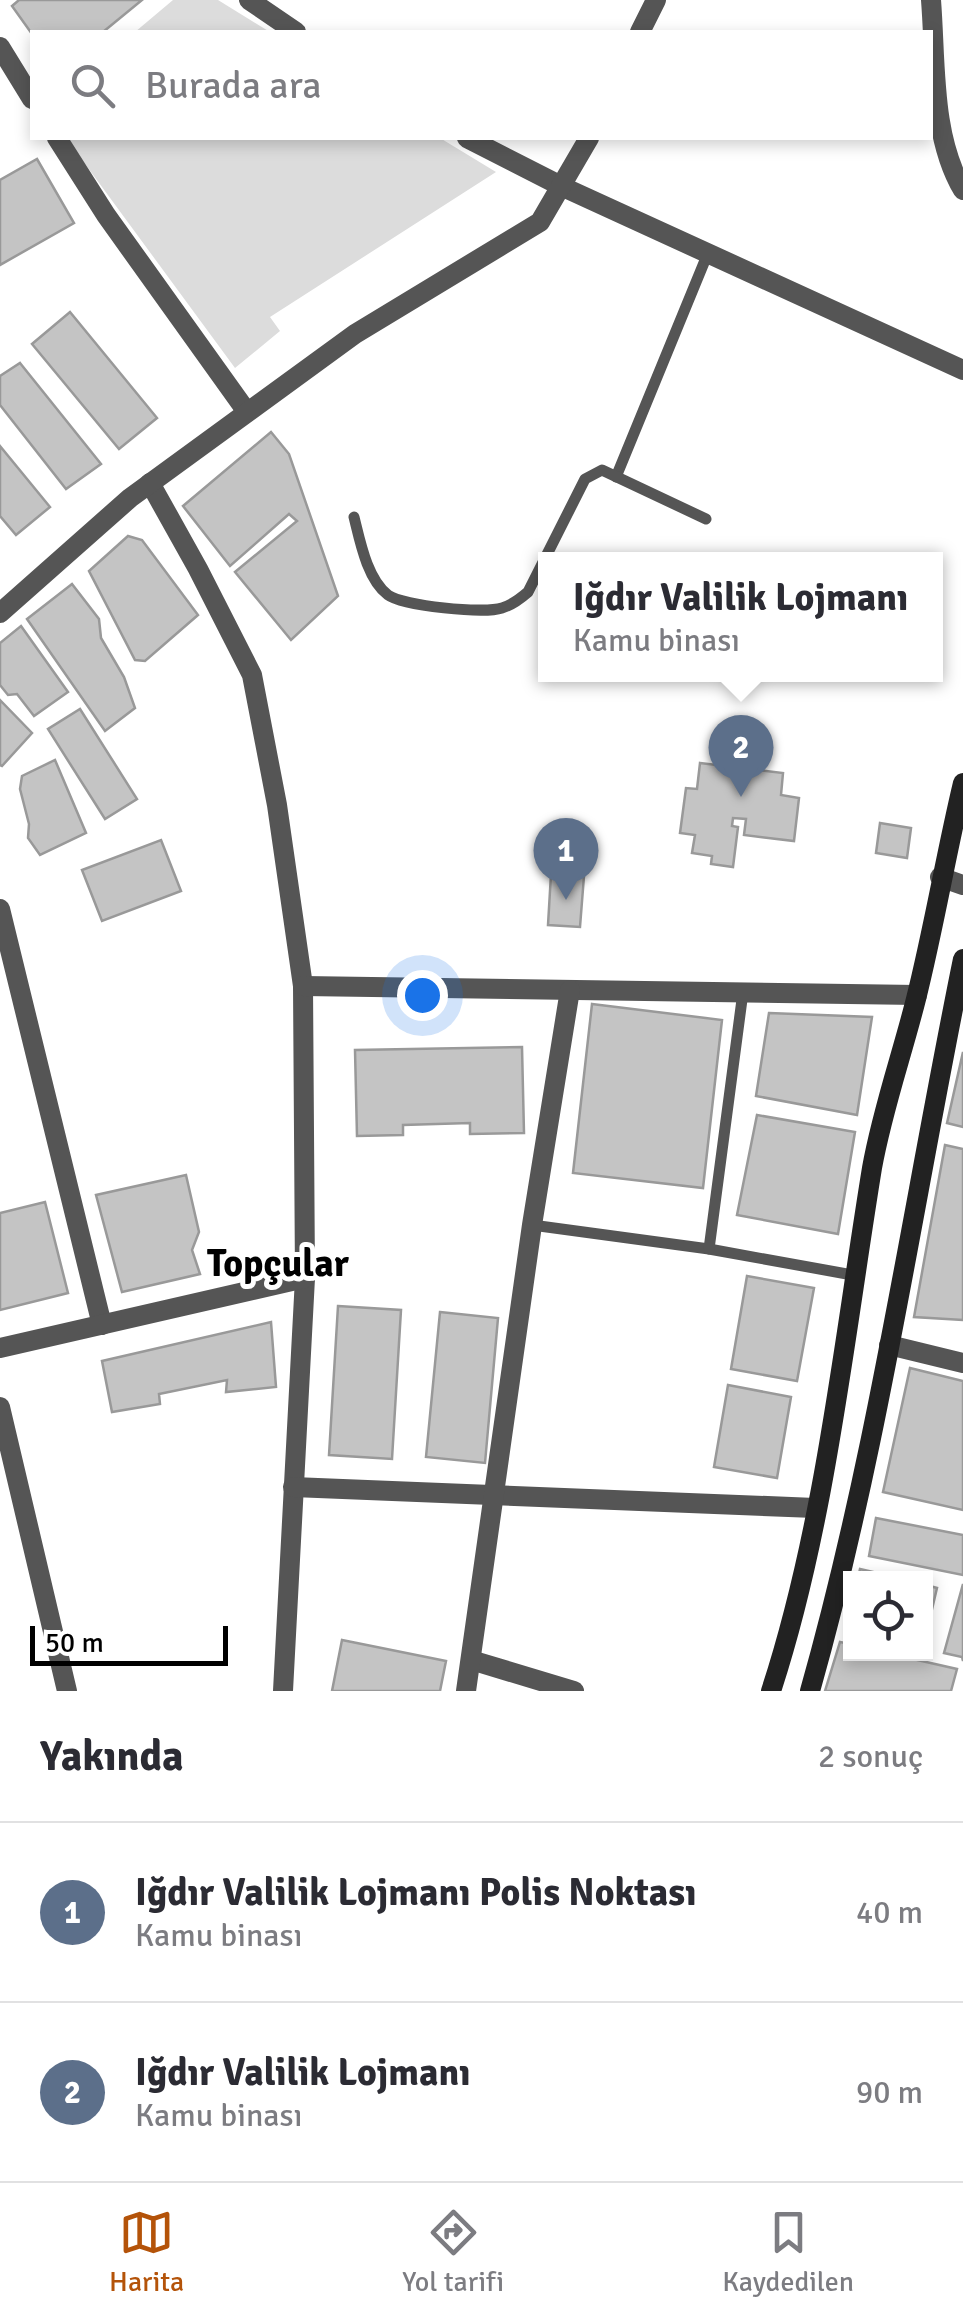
<!DOCTYPE html>
<html lang="tr">
<meta charset="utf-8">
<style>
:root{--surface:#fff;--page:#f2f2f3;--text:#2b2b33;--muted:#7c7c81;--line:#e1e1e2;--accent:#b45309}
body{margin:0;font-family:Signika,sans-serif;background:var(--page);color:var(--text)}
.controls{position:absolute;right:30px;bottom:30px;display:grid;overflow:hidden;border-radius:0px;box-shadow:0 5px 15px #0003}
.controls button{width:90px;height:90px;display:grid;place-items:center;padding:0;border:0;border-bottom:2px solid var(--line);background:var(--surface);color:var(--text);font:50px sans-serif}
.scale{position:absolute;left:30px;bottom:25px;width:198px;box-sizing:border-box;padding-left:10px;border:5px solid #000;border-top:0;font-size:28px;line-height:35px;white-space:nowrap;color:#000;-webkit-text-stroke:8px #fff;paint-order:stroke}
.you{position:absolute;left:422px;top:995px;width:35px;height:35px;margin:-25px;border:8px solid #fff;border-radius:50%;background:#1a73e8;box-shadow:0 0 0 15px #1a73e833}
.badge{display:grid;place-items:center;width:65px;height:65px;border-radius:50%;background:var(--accent);color:#fff;font-size:32px;font-weight:700}
.pin{position:absolute;translate:-50% -82px;filter:drop-shadow(0 2px 5px #0008)}
.pin::after{content:'';position:absolute;top:52px;width:35px;height:30px;background:inherit;clip-path:polygon(0 0,100% 0,50% 100%)}
.popup{position:absolute;left:538px;top:552px;width:405px;height:130px;box-sizing:border-box;display:grid;place-content:center;border-radius:0px;background:var(--surface);filter:drop-shadow(0 2px 8px #0005);font-size:32px;white-space:nowrap;color:var(--muted)}
.popup b{font-size:38px;color:var(--text)}
.popup::after{content:'';position:absolute;left:50%;top:100%;margin-left:-20px;border:20px solid transparent;border-top-color:var(--surface)}
.list{margin:0;padding:0;list-style:none}
h2{display:flex;justify-content:space-between;align-items:center;height:130px;margin:0;padding:0 40px;font-size:42px}
h2 small{font-size:32px;font-weight:400;color:var(--muted)}
.list li{display:grid;grid-template-columns:65px 1fr auto;gap:30px;align-items:center;box-sizing:border-box;height:180px;padding:0 40px;border-top:2px solid var(--line)}
.list b{display:block;font-size:38px;white-space:nowrap}
.list p{margin:0;font-size:32px;white-space:nowrap;color:var(--muted)}
.list em{font-size:32px;font-style:normal;color:var(--muted)}
.icon{flex:none;width:55px;height:55px;fill:none;stroke:currentColor;stroke-width:2;stroke-linecap:round;stroke-linejoin:round}
.map{position:relative;flex:none;width:963px;height:1691px;overflow:hidden}
.search{position:absolute;background:var(--surface);box-shadow:0 5px 15px #0003;left:30px;right:30px;top:30px;height:110px;display:flex;align-items:center;gap:25px;box-sizing:border-box;padding:0 35px;border-radius:0px;color:var(--muted);font-size:38px}
.sheet{height:490px;background:var(--surface)}
nav{display:flex;justify-content:space-around;align-items:center;box-sizing:border-box;height:140px;border-top:2px solid var(--line);background:var(--surface);font-size:28px;color:var(--muted)}
nav a{display:grid;justify-items:center;gap:5px}
nav .on{color:var(--accent)}
.map>svg:first-child{display:block}
.green{fill:#dcdcdc}
.building{fill:#c4c4c4;stroke:#999;stroke-width:2.5}
.lines{fill:none;stroke-linecap:round;stroke-linejoin:round}
.lane{stroke:#555;stroke-width:11}
.street{stroke:#555;stroke-width:20}
.secondary{stroke:#222;stroke-width:20}
.labels{text-anchor:middle;stroke-width:10;stroke-linejoin:round;paint-order:stroke}
.district-label{font-size:38px;font-weight:bold;fill:#000;stroke:#fff}
</style>
<div class="map">
<svg width="963" height="1691" viewBox="0 0 963 1691">
<rect width="100%" height="100%" fill="#fff"/>
<!-- green -->
<g class="green">
<path d="M 173,0 L 218,0 L 270,32 L 135,32 Z"/>
<path d="M 66,138 L 440,138 L 496,172 L 270,317 L 280,331 L 235,368 Z"/>
</g>
<!-- building -->
<g class="building">
<path d="M 19,0 L 142,0 L 103,32 L 32,34 L 12,6 Z"/>
<path d="M 37,159 L 74,223 L 0,265 L 0,180 Z"/>
<path d="M 70,312 L 157,418 L 119,449 L 32,344 Z"/>
<path d="M 20,363 L 101,464 L 66,489 L 0,405 L 0,376 Z"/>
<path d="M 271,432 L 289,454 L 338,596 L 291,640 L 235,572 L 297,521 L 289,514 L 230,566 L 183,506 Z"/>
<path d="M 0,446 L 50,507 L 16,535 L 0,516 Z"/>
<path d="M 128,536 L 142,540 L 198,615 L 145,661 L 135,660 L 89,571 Z"/>
<path d="M 72,584 L 99,619 L 101,638 L 124,677 L 135,708 L 105,731 L 27,619 Z"/>
<path d="M 21,626 L 68,692 L 34,716 L 17,694 L 8,695 L 0,685 L 0,643 Z"/>
<path d="M 0,700 L 32,733 L 2,766 L 0,765 Z"/>
<path d="M 80,709 L 137,799 L 105,819 L 48,729 Z"/>
<path d="M 55,760 L 86,833 L 40,855 L 28,838 L 29,824 L 20,789 L 22,776 Z"/>
<path d="M 700,763 L 783,773 L 781,795 L 799,798 L 794,841 L 744,835 L 746,819 L 733,818 L 732,826 L 738,827 L 733,867 L 711,864 L 712,856 L 692,853 L 695,835 L 680,833 L 686,788 L 697,789 Z"/>
<path d="M 880,823 L 911,828 L 907,858 L 876,853 Z"/>
<path d="M 161,840 L 181,891 L 102,921 L 82,870 Z"/>
<path d="M 551,874 L 584,876 L 580,927 L 548,925 Z"/>
<path d="M 592,1004 L 722,1020 L 703,1188 L 573,1173 Z"/>
<path d="M 769,1013 L 872,1017 L 857,1115 L 756,1096 Z"/>
<path d="M 522,1047 L 524,1133 L 470,1134 L 470,1123 L 403,1125 L 403,1135 L 357,1136 L 355,1050 Z"/>
<path d="M 963,1052 L 963,1127 L 947,1123 Z"/>
<path d="M 757,1115 L 855,1132 L 838,1234 L 737,1215 Z"/>
<path d="M 945,1145 L 963,1149 L 963,1320 L 914,1317 Z"/>
<path d="M 186,1175 L 199,1232 L 192,1250 L 200,1274 L 122,1292 L 96,1195 Z"/>
<path d="M 45,1202 L 68,1293 L 0,1310 L 0,1213 Z"/>
<path d="M 747,1276 L 814,1288 L 797,1381 L 731,1369 Z"/>
<path d="M 338,1306 L 401,1310 L 392,1459 L 329,1455 Z"/>
<path d="M 440,1312 L 498,1318 L 485,1463 L 426,1457 Z"/>
<path d="M 271,1322 L 276,1387 L 226,1392 L 227,1380 L 159,1394 L 160,1404 L 112,1412 L 102,1361 Z"/>
<path d="M 910,1368 L 963,1381 L 963,1510 L 883,1492 Z"/>
<path d="M 728,1385 L 791,1397 L 777,1478 L 714,1467 Z"/>
<path d="M 876,1518 L 963,1535 L 963,1575 L 869,1556 Z"/>
<path d="M 860,1569 L 899,1578 L 858,1578 Z"/>
<path d="M 963,1584 L 963,1661 L 962,1657 L 944,1653 Z"/>
<path d="M 926,1585 L 937,1588 L 926,1635 Z"/>
<path d="M 342,1640 L 446,1661 L 440,1691 L 332,1691 Z"/>
<path d="M 840,1642 L 850,1644 L 850,1654 L 891,1654 L 957,1669 L 951,1691 L 825,1691 Z"/>
</g>
<g class="lines">
<!-- lane -->
<g class="lane">
<path d="M 616,477 L 708,253"/>
<path d="M 354,517 C 360,541 367,579 388,595 C 403,606 484,614 502,608 C 512,605 520,599 528,592 L 585,479 L 602,470 L 706,519"/>
<path d="M 532,1225 L 709,1249 L 858,1276"/>
<path d="M 709,1249 L 743,992"/>
</g>
<!-- street -->
<g class="street">
<path d="M 249,0 L 296,32"/>
<path d="M 931,0 C 936,62 931,136 963,190"/>
<path d="M 640,32 L 656,0"/>
<path d="M 0,47 L 32,99"/>
<path d="M 57,138 L 106,215 L 247,412"/>
<path d="M 467,138 L 563,187 L 963,370"/>
<path d="M 150,483 L 198,569 L 252,675 L 277,805 L 303,986 L 305,1278 L 283,1691"/>
<path d="M 0,613 L 130,498 L 355,334 L 540,222 L 589,138"/>
<path d="M 940,877 L 963,885"/>
<path d="M 0,909 L 102,1325"/>
<path d="M 303,986 L 917,995"/>
<path d="M 889,1345 L 963,1363"/>
<path d="M 0,1348 L 305,1278"/>
<path d="M 0,1407 L 67,1691"/>
<path d="M 293,1487 L 815,1508"/>
<path d="M 471,1660 L 574,1691"/>
<path d="M 466,1691 L 532,1225 L 570,990"/>
</g>
<!-- secondary -->
<g class="secondary">
<path d="M 771,1691 C 825,1526 844,1339 872,1168 C 882,1111 902,1055 916,999 C 934,927 946,854 963,783"/>
<path d="M 810,1691 C 878,1451 913,1203 963,959"/>
</g>
</g>
<g class="labels">
<!-- district labels -->
<g class="district-label">
<text x="278" y="1276">Topçular</text>
</g>
</g>
</svg>
<div class="controls">
<button><svg class="icon" aria-label="locate" viewBox="0 0 24 24"><circle cx="12" cy="12" r="6"/><path d="M12 2v4M12 18v4M2 12h4M18 12h4"/></svg></button>
</div>
<div class="scale">50 m</div>
<div class="you"></div>
<div class="pin badge" style="left:566px;top:900px;background:#5c6f8a">1</div>
<div class="pin badge" style="left:741px;top:797px;background:#5c6f8a">2</div>
<div class="popup"><b>Iğdır Valilik Lojmanı</b>Kamu binası</div>
<div class="search"><svg class="icon" aria-label="search" viewBox="0 0 24 24"><circle cx="10" cy="10" r="6"/><path d="M15 15l6 6"/></svg>Burada ara</div>
</div>
<section class="sheet">
<h2>Yakında<small>2 sonuç</small></h2>
<ul class="list">
<li><span class="badge" style="background:#5c6f8a">1</span><div><b>Iğdır Valilik Lojmanı Polis Noktası</b><p>Kamu binası</p></div><em>40 m</em></li>
<li><span class="badge" style="background:#5c6f8a">2</span><div><b>Iğdır Valilik Lojmanı</b><p>Kamu binası</p></div><em>90 m</em></li>
</ul>
</section>
<nav>
<a class="on"><svg class="icon" aria-label="map" viewBox="0 0 24 24"><path d="M3 6l6-2 6 2 6-2v14l-6 2-6-2-6 2zM9 4v14M15 6v14"/></svg>Harita</a>
<a><svg class="icon" aria-label="directions" viewBox="0 0 24 24"><path d="M12 3l9 9-9 9-9-9zM9 14v-3h6M13 9l2 2-2 2"/></svg>Yol tarifi</a>
<a><svg class="icon" aria-label="saved" viewBox="0 0 24 24"><path d="M7 4h10v16l-5-4-5 4z"/></svg>Kaydedilen</a>
</nav>
